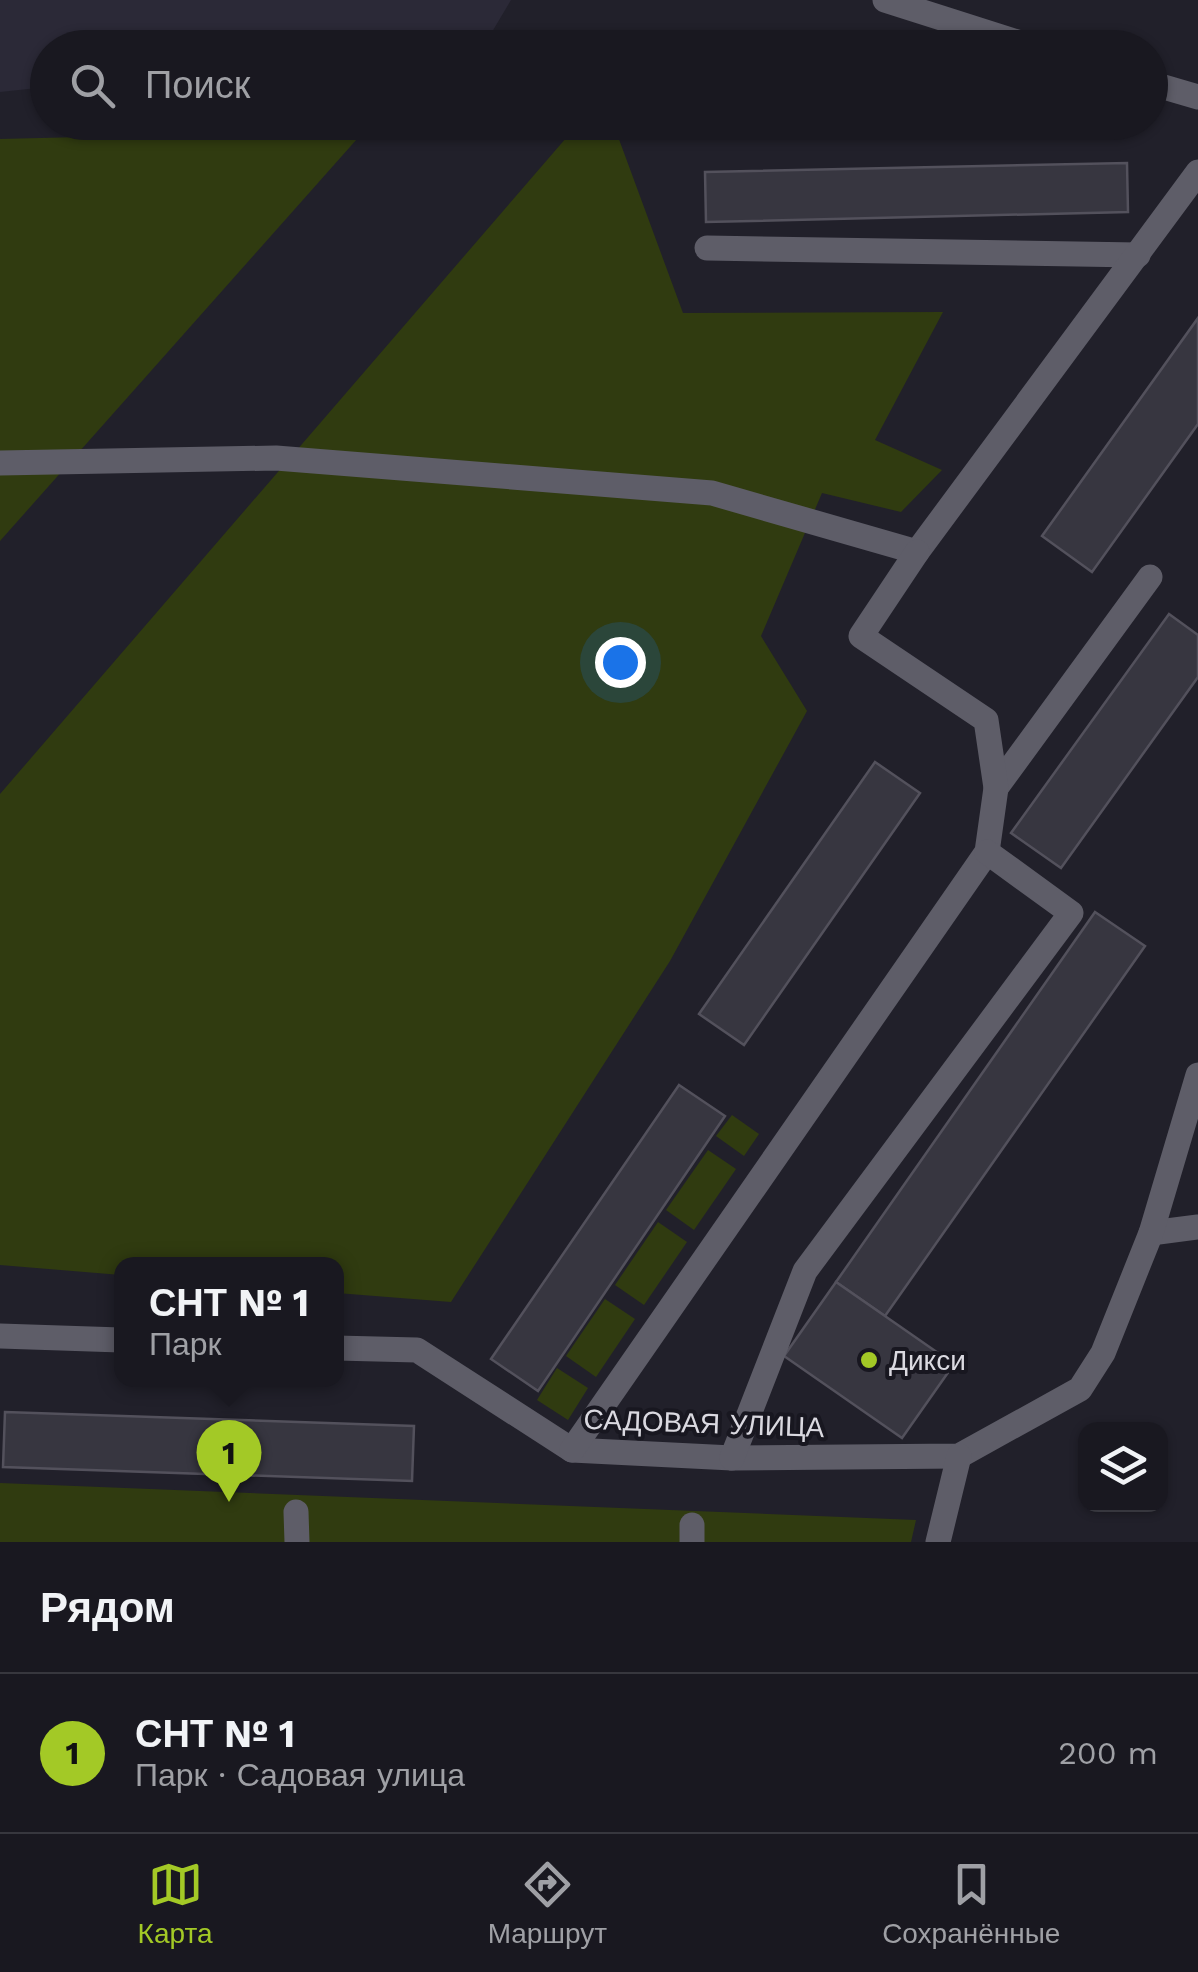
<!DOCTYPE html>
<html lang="ru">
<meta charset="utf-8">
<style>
:root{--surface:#191820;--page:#26252d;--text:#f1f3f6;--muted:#9fa0a5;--line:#37373e;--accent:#a3c926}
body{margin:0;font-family:"Work Sans",sans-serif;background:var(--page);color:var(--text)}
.controls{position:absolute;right:30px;bottom:30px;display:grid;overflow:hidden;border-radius:20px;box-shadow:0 2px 8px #0004}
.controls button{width:90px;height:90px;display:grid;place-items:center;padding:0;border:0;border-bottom:2px solid var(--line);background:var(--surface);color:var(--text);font:50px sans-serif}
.you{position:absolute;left:620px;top:662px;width:35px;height:35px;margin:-25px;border:8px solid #fff;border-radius:50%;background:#1a73e8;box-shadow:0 0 0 15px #1a73e833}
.badge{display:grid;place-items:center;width:65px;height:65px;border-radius:50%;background:var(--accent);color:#111;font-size:32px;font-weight:700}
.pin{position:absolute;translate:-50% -82px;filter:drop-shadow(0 2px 5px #0008)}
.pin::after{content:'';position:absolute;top:52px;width:35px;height:30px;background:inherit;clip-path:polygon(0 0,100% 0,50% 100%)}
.popup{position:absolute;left:114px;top:1257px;width:230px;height:130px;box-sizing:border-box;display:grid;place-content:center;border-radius:20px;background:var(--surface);filter:drop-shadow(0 2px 8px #0005);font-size:32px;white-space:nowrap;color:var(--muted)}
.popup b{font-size:38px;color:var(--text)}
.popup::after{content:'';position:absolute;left:50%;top:100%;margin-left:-20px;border:20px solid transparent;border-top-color:var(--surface)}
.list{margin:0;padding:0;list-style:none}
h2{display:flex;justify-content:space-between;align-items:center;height:130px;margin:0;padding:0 40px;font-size:42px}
h2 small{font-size:32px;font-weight:400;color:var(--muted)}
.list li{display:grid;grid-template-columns:65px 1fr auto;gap:30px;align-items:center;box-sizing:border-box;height:160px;padding:0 40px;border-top:2px solid var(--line)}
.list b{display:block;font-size:38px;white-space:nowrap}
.list p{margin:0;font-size:32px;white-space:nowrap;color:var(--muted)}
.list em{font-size:32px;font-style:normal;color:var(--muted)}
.icon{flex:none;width:55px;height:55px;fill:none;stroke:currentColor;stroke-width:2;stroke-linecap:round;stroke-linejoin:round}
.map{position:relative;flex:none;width:1198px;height:1542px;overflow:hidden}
.search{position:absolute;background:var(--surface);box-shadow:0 2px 8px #0004;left:30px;right:30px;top:30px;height:110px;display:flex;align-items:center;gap:25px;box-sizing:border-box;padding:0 35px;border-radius:55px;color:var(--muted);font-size:38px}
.sheet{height:290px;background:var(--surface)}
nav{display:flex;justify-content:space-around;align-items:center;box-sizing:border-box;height:140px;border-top:2px solid var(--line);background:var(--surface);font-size:28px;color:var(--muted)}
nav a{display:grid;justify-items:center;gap:5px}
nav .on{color:var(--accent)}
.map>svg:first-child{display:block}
.built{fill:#2b2937}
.green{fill:#303b10}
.building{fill:#373640;stroke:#53515c;stroke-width:2.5}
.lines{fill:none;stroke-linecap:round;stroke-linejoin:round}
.minor{stroke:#5e5d68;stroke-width:25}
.poi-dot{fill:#a3c926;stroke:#181720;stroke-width:4}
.labels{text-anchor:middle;stroke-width:8;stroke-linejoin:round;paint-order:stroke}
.poi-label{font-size:28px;fill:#dad9e0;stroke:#181720;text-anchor:start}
.street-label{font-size:28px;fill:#dad9e0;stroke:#181720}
</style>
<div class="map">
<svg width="1198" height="1542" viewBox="0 0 1198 1542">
<rect width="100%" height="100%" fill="#21202a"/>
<!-- built -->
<path class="built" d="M 0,0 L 511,0 L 483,47 L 48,48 L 47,87 L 0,92 Z"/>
<!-- green -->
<g class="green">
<path d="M 579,123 L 613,123 L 683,313 L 943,312 L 875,440 L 942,470 L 901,512 L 822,493 L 761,636 L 807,711 L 670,961 L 451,1302 L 337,1293 L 336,1264 L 121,1264 L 121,1275 L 0,1265 L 0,794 Z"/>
<path d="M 365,130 L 0,541 L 0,139 Z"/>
<path d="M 732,1115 L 759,1134 L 744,1156 L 716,1136 Z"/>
<path d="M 708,1150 L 736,1169 L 694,1230 L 666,1210 Z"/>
<path d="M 658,1222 L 687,1242 L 644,1305 L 615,1285 Z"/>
<path d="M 605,1299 L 635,1319 L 596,1377 L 566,1356 Z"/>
<path d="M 557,1368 L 588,1388 L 568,1420 L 537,1400 Z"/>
<path d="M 0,1483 L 916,1520 L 911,1542 L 0,1542 Z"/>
</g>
<!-- building -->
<g class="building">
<path d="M 1127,163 L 1128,212 L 706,222 L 705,172 Z"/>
<path d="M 1198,318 L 1198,424 L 1092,572 L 1042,536 Z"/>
<path d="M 1169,614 L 1198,635 L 1198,677 L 1061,868 L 1011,833 Z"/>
<path d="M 875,762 L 920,793 L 744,1045 L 699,1014 Z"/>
<path d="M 1095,912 L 1145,946 L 885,1316 L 836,1282 Z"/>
<path d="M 679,1085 L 725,1116 L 538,1391 L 491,1359 Z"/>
<path d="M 836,1282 L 954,1364 L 902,1438 L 784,1356 Z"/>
<path d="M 5,1412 L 414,1426 L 412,1481 L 3,1467 Z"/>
</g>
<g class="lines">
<!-- minor -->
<g class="minor">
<path d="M 885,0 L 1036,48"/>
<path d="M 1150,83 L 1198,97"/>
<path d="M 707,248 L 1138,255"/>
<path d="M 0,463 L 276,458 L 712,493 L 917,552 L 1198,172"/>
<path d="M 996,788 L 1150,577"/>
<path d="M 1151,1233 L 1198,1227"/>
<path d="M 0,1336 L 121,1340"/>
<path d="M 336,1348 L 417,1350 L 572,1450 L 732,1458 L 959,1456 L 1080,1389 L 1103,1353 L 1151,1233 L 1198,1075"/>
<path d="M 572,1450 L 987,852 L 996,788 L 986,720 L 861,636 L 917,552"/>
<path d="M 732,1458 L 805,1271 L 1071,913 L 987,852"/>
<path d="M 296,1512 L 297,1542"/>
<path d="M 692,1525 L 692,1542"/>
<path d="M 938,1542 L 959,1456"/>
</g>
</g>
<!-- markers -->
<circle class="poi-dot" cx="869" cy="1360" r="10"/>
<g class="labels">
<!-- poi labels -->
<g class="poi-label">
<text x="889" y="1370">Дикси</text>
</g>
<!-- street labels -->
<g class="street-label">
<text transform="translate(704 1423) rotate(2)" y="10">САДОВАЯ УЛИЦА</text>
</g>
</g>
</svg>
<div class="controls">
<button><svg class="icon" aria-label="layers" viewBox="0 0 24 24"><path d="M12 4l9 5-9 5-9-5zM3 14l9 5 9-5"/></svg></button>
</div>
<div class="you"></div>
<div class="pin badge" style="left:229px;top:1502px">1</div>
<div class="popup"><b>СНТ № 1</b>Парк</div>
<div class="search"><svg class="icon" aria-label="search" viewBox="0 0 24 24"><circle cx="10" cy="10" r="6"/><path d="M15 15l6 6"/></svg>Поиск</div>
</div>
<section class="sheet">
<h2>Рядом<small></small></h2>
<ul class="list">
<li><span class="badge">1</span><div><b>СНТ № 1</b><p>Парк · Садовая улица</p></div><em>200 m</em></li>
</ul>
</section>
<nav>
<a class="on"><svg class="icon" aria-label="map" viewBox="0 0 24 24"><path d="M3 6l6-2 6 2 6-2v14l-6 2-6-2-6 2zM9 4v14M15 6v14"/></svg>Карта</a>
<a><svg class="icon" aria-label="directions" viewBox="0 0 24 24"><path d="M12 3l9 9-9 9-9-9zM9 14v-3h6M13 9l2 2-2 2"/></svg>Маршрут</a>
<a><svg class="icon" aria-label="saved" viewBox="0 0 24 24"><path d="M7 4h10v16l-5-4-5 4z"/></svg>Сохранённые</a>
</nav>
